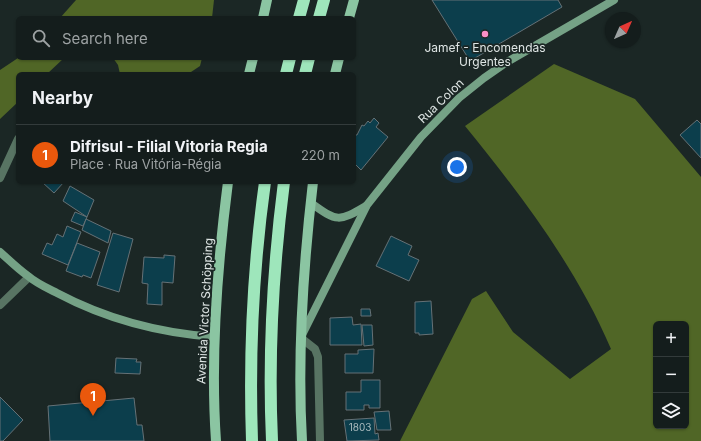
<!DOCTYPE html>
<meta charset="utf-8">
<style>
:root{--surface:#141d1c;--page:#1d2625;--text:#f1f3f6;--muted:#9da2a3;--line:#333b3b;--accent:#ea580c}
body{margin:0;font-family:Inter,sans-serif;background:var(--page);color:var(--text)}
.controls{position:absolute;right:12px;bottom:12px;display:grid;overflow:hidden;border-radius:6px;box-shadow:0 1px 3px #0004}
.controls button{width:36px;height:36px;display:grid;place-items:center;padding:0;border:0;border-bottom:1px solid var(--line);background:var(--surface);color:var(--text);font:20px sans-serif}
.compass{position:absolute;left:605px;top:12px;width:36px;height:36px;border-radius:50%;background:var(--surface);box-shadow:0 1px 3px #0004;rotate:45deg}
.you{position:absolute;left:457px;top:167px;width:14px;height:14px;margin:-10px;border:3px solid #fff;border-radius:50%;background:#1a73e8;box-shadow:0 0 0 6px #1a73e833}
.badge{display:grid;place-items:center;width:26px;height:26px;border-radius:50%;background:var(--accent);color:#fff;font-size:13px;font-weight:700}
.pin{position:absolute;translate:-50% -33px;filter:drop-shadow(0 1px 2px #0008)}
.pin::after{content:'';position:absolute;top:21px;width:14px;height:12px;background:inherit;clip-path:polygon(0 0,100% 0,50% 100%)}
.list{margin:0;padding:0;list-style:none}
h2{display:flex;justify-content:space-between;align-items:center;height:52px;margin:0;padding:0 16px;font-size:17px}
h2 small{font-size:13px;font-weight:400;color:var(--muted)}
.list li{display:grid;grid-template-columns:26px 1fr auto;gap:12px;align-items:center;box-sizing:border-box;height:60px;padding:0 16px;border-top:1px solid var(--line)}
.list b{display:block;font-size:15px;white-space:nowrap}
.list p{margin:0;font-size:13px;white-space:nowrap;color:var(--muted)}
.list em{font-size:13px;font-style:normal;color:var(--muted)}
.icon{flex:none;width:22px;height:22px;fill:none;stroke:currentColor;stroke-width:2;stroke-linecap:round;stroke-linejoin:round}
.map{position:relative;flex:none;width:701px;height:441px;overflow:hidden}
.search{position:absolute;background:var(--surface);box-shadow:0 1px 3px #0004;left:16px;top:16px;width:340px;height:44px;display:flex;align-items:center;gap:10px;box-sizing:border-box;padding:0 14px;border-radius:6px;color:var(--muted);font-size:15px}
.panel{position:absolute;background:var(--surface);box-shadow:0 1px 3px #0004;left:16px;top:72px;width:340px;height:112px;border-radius:6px}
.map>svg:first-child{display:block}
.forest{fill:#506626;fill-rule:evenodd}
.building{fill:#0c3e4c;stroke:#657176}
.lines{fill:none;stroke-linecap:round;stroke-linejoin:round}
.street{stroke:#587463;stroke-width:8}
.secondary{stroke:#75a286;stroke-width:8}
.primary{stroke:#8bc5a2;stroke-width:10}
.highway{stroke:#9ee6bb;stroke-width:12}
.poi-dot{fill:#fa8fc7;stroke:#1b2725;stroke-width:1.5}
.labels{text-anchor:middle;stroke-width:3.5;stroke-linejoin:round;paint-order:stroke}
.number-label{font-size:10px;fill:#aabbbe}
.poi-label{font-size:12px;fill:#dee5e4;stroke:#1b2725}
.street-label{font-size:12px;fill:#dee5e4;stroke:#1b2725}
</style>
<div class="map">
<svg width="701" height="441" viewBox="0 0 701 441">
<rect width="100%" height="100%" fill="#1b2725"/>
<!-- forest -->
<g class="forest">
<path d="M 76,0 L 214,0 L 212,18 L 60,18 Z"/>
<path d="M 18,58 L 64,58 L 47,74 L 18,74 L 18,102 L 0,119 L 0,70 Z"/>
<path d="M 113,58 L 202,58 L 200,66 L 188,74 L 120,74 L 118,65 Z"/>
<path d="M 554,64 L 635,99 L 701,177 L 701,441 L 400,441 L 472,299 L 486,291 L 513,332 L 570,379 L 611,349 C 576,267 521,195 465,126 ZM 656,324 L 686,324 L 686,426 L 656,426 Z"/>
</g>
<!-- building -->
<g class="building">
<path d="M 432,0 L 558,0 L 562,7 L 470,61 Z"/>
<path d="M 374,118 L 379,123 L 376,127 L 388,137 L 361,170 L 354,163 L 354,135 L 357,135 L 362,125 L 364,126 L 368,121 L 370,123 Z"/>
<path d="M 697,120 L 701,124 L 701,158 L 680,135 Z"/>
<path d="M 42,182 L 64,182 L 54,193 Z"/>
<path d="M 70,186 L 94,200 L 87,217 L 63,201 Z"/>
<path d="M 75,212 L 87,217 L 83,226 L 71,221 Z"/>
<path d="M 86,219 L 111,231 L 108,243 L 82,230 Z"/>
<path d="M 67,226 L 81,232 L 68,265 L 42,254 L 47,243 L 52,245 L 57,234 L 63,237 Z"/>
<path d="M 113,233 L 133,239 L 119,292 L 97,285 Z"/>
<path d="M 391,236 L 412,246 L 408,255 L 419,260 L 409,281 L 376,266 Z"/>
<path d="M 77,243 L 100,252 L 91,278 L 83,275 L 82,277 L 66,271 Z"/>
<path d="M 164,255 L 175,256 L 173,283 L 162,282 L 162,305 L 147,304 L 148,284 L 142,283 L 144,257 L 164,258 Z"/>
<path d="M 431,301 L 433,334 L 419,335 L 419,333 L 415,333 L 415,302 Z"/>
<path d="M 361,309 L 370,309 L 371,316 L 361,316 Z"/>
<path d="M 352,317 L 353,325 L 361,324 L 362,345 L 330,345 L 330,318 Z"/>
<path d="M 362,325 L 372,325 L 373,345 L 364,346 Z"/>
<path d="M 374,349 L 373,373 L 345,373 L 345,354 L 358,354 L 358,350 Z"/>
<path d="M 116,358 L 137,359 L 136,362 L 141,362 L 140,374 L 115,373 Z"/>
<path d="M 361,380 L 380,380 L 380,408 L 369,408 L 369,405 L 364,405 L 364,410 L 346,410 L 346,392 L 361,392 Z"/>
<path d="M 0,397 L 23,420 L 3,441 L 0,441 Z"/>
<path d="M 134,398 L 137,425 L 142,425 L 144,441 L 50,441 L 48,406 Z"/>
<path d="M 389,411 L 391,430 L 377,430 L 374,412 Z"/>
<path d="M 374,418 L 375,434 L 378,433 L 379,440 L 347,441 L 344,420 Z"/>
</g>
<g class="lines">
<!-- street -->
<g class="street">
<path d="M 0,178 L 18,139"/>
<path d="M 0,305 L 29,277"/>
<path d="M 301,338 L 315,349 L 318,357 L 320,441"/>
</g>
<!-- secondary -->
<g class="secondary">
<path d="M 311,203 C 337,222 339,222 366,206"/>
<path d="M 0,252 C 9,260 18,269 28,276 C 36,283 47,288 57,293 C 106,319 159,333 215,337"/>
<path d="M 301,337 L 367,205 L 421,137 L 459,98 L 484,78 L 507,62 L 614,0"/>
</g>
<!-- primary -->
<g class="primary">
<path d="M 263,18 L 267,0"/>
<path d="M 349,18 L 354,0"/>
<path d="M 249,74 L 253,58"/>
<path d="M 335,74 L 339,58"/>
<path d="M 216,441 C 210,355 217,268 228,182"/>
<path d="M 302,441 C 297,354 303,268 313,182"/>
</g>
<!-- highway -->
<g class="highway">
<path d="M 299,18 L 304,0"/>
<path d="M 319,18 L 324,0"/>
<path d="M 286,74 L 290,58"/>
<path d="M 305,74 L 309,58"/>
<path d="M 252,441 C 249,354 253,268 265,182"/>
<path d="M 272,441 C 268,354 273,268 284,182"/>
</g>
</g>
<!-- markers -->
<circle class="poi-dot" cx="485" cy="34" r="4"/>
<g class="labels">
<!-- number labels -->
<g class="number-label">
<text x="360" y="431">1803</text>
</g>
<!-- poi labels -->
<g class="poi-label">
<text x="485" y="52">Jamef - Encomendas<tspan x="485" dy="14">Urgentes</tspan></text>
</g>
<!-- street labels -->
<g class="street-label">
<text transform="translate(441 101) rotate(-44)" y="4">Rua Colon</text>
<text transform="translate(205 311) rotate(-87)" y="4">Avenida Victor Schöpping</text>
</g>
</g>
</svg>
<div class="controls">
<button>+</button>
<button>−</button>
<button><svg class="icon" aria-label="layers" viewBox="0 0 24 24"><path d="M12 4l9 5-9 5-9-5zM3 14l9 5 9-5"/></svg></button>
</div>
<svg class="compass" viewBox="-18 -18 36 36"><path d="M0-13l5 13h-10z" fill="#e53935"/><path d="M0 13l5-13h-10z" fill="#9da2a3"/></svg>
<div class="you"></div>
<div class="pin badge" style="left:93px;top:416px">1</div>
<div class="search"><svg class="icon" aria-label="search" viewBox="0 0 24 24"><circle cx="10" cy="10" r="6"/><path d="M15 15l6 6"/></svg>Search here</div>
<section class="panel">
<h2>Nearby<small></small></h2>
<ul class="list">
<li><span class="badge">1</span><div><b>Difrisul - Filial Vitoria Regia</b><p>Place · Rua Vitória-Régia</p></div><em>220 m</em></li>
</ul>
</section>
</div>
